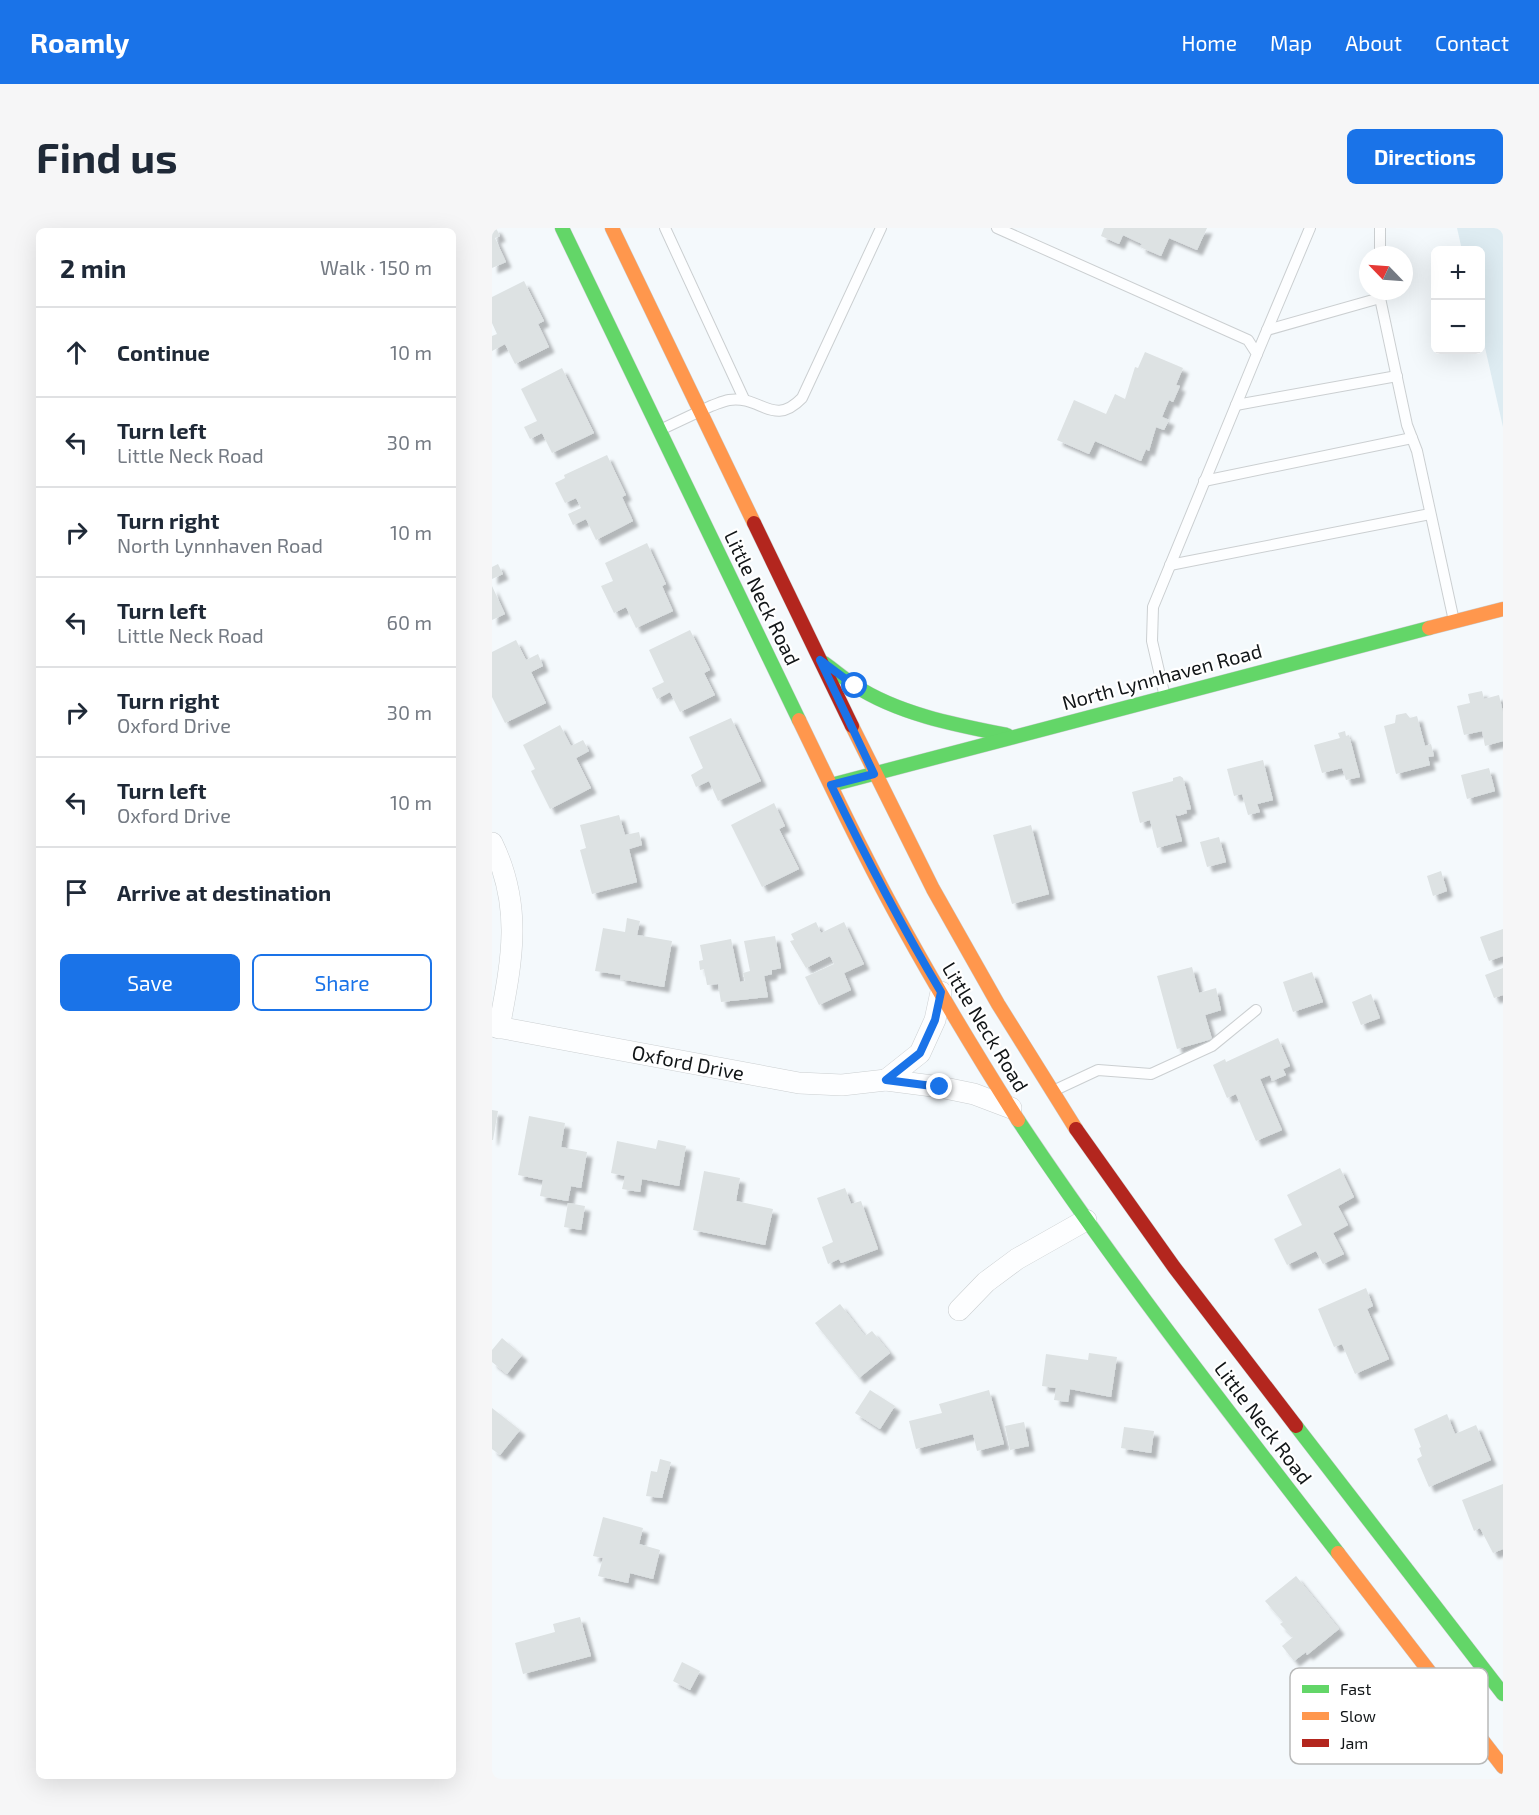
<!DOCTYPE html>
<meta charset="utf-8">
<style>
:root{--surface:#fff;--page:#f6f6f7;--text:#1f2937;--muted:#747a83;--line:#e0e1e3;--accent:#1a73e8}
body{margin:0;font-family:"Exo 2",sans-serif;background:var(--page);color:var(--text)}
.controls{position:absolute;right:18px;top:18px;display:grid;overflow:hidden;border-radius:9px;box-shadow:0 6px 24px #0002}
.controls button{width:54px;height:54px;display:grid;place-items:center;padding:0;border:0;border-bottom:2px solid var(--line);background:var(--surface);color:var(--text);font:30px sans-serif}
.compass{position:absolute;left:867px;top:18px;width:54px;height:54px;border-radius:50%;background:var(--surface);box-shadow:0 6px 24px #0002;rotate:295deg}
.stop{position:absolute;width:18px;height:18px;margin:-14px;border:4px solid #1a73e8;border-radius:50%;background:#fff}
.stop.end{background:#1a73e8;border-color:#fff;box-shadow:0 2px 6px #0008}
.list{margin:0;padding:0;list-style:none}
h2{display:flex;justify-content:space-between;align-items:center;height:78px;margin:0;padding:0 24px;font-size:26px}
h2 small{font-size:20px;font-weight:400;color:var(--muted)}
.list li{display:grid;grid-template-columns:39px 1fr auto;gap:18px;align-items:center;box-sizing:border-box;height:90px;padding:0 24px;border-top:2px solid var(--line)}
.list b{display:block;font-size:22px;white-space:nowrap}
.list p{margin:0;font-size:20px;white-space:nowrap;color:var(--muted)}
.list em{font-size:20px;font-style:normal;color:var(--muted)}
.actions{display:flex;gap:12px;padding:18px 24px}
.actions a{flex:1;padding:14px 0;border:2px solid var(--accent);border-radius:9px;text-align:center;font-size:21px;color:var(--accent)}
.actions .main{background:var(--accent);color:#fff}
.icon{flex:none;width:33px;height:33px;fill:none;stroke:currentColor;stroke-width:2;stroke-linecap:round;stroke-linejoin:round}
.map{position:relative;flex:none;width:1011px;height:1551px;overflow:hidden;border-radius:9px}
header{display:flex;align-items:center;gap:36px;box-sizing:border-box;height:84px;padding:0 30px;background:var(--accent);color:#fff}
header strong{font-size:28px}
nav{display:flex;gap:33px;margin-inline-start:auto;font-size:21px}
.intro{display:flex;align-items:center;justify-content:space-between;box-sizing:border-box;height:144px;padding:0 36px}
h1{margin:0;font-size:42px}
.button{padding:15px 27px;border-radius:9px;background:var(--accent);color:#fff;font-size:21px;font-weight:700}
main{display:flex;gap:36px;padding:0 36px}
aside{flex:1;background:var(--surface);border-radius:9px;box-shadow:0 6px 24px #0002}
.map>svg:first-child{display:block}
.built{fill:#deecf2}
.building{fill:#dde2e3;filter:url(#shadow)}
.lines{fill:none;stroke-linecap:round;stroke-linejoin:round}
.lane-casing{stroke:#cbcfd1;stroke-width:12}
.street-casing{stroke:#cbcfd1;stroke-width:22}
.fast-casing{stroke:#cbcfd1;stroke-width:15}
.slow-casing{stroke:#cbcfd1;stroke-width:15}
.jam-casing{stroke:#cbcfd1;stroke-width:15}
.lane{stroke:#fdfeff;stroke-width:10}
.street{stroke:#fdfeff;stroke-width:21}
.fast{stroke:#63d668;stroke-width:14}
.slow{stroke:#ff974d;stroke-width:14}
.jam{stroke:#b3261e;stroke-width:14}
.route{stroke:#1a73e8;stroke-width:8}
.labels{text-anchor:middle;stroke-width:4.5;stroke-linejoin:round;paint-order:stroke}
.street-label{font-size:20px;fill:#111517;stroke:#fff}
.key{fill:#fff;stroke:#b8b9b9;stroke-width:1.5}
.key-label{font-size:16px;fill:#111517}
</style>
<header>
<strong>Roamly</strong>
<nav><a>Home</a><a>Map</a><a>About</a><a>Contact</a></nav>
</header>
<div class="intro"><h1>Find us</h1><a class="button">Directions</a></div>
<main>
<aside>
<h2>2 min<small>Walk · 150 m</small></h2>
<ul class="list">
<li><svg class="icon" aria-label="ahead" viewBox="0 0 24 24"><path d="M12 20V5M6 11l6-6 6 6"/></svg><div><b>Continue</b></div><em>10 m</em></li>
<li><svg class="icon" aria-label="left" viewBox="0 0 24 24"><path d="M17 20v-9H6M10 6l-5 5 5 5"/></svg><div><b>Turn left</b><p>Little Neck Road</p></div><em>30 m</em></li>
<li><svg class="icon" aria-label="right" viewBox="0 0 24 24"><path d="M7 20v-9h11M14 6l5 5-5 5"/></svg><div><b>Turn right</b><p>North Lynnhaven Road</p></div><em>10 m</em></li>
<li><svg class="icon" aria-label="left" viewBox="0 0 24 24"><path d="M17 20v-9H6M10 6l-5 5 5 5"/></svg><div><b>Turn left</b><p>Little Neck Road</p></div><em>60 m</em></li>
<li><svg class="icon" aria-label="right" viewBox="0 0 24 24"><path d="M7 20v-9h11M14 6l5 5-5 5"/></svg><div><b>Turn right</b><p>Oxford Drive</p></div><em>30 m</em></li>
<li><svg class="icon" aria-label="left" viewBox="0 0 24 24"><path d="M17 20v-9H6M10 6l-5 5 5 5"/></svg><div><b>Turn left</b><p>Oxford Drive</p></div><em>10 m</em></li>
<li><svg class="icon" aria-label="arrive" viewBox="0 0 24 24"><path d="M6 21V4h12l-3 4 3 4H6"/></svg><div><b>Arrive at destination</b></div></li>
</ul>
<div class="actions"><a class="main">Save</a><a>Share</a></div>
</aside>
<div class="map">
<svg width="1011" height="1551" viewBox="0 0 1011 1551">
<defs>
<filter id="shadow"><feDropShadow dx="5.5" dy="5.5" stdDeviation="1.5" flood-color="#0004"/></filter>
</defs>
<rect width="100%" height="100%" fill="#f4f9fc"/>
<!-- built -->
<path class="built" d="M 965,0 L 1011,0 L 1011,199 L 989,102 L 988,22 L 970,22 Z"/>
<!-- building -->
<g class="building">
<path d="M 0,0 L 4,0 L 8,8 L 3,10 L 14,34 L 0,40 Z"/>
<path d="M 612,0 L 715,0 L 705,22 L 677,10 L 669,28 L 648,19 L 650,16 L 631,7 L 627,16 L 609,8 Z"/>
<path d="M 32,53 L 52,93 L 46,96 L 57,119 L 23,136 L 13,116 L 0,123 L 0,108 L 5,106 L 0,95 L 0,69 Z"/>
<path d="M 653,124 L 691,140 L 684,157 L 688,158 L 681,174 L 677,172 L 670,189 L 677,192 L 672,202 L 664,199 L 657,223 L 654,221 L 649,233 L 603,213 L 597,226 L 565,212 L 582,172 L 614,186 L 623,166 L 633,171 L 643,139 L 646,140 Z"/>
<path d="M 70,140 L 102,205 L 60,225 L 50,205 L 38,211 L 32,199 L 45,193 L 29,161 Z"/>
<path d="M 115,227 L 134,267 L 130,269 L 141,293 L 104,312 L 94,291 L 81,297 L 76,286 L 89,280 L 84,270 L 73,275 L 63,255 L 73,250 L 72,247 Z"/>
<path d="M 155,315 L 174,356 L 170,358 L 181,383 L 144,400 L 134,379 L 122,385 L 109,358 L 121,353 L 113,335 Z"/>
<path d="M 6,336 L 11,346 L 0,351 L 0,339 Z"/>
<path d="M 0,358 L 13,386 L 0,392 Z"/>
<path d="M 198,402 L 218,442 L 212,445 L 223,467 L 188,484 L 178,464 L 165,471 L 160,460 L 172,454 L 157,422 Z"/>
<path d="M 24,412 L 34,432 L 46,426 L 51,438 L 39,444 L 54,475 L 13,495 L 0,469 L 0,424 Z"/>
<path d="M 990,463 L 992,471 L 1007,467 L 1011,484 L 1011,513 L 993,518 L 990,503 L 972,507 L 965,478 L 978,475 L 976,466 Z"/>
<path d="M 914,485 L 918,490 L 925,488 L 933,518 L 939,516 L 942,528 L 936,529 L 938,537 L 904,546 L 892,498 L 903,495 L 904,487 Z"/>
<path d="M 239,490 L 269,553 L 226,573 L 217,553 L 204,559 L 199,547 L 211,540 L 197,509 Z"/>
<path d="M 68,497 L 79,518 L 91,512 L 97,523 L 84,530 L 99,560 L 58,581 L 39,543 L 43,541 L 31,517 Z"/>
<path d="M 853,503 L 854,508 L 857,507 L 868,549 L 854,552 L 850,540 L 830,545 L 822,517 L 848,510 L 846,505 Z"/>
<path d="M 771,532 L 781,572 L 765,576 L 768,584 L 756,587 L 750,566 L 742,568 L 735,541 Z"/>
<path d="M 997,540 L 1003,563 L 975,571 L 969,547 Z"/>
<path d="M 688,548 L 691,550 L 699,581 L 694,582 L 695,585 L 686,588 L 683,586 L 690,613 L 665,620 L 658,592 L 648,595 L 640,564 L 681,553 L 681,550 Z"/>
<path d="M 282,575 L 293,598 L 287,601 L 307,641 L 270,659 L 239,597 Z"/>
<path d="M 127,587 L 133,607 L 147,604 L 150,617 L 137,621 L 145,654 L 100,666 L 88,622 L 94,620 L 88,597 Z"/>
<path d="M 539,597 L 557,666 L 520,676 L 501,607 Z"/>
<path d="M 727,609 L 734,634 L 715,639 L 708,614 Z"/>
<path d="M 949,643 L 955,663 L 941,668 L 935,648 Z"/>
<path d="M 135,690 L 148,693 L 145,707 L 180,713 L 172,759 L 128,751 L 129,747 L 103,743 L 111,700 L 133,704 Z"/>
<path d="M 324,694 L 329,705 L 352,694 L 372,736 L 352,745 L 359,762 L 327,777 L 313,749 L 342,736 L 338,728 L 314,740 L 298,713 L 302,712 L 299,706 Z"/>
<path d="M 1011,701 L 1011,728 L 997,733 L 988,709 Z"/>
<path d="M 283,708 L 289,740 L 280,742 L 280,746 L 272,748 L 276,769 L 229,774 L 226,756 L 215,757 L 212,741 L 208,742 L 207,733 L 211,732 L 208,717 L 239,711 L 248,754 L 253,753 L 251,745 L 258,743 L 252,713 Z"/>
<path d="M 700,739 L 707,765 L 724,760 L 729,782 L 713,787 L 720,811 L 685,821 L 665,748 Z"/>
<path d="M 1011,740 L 1011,767 L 1002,770 L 993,747 Z"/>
<path d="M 820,744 L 831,774 L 801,784 L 791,754 Z"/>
<path d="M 879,766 L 888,790 L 869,797 L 860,774 Z"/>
<path d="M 786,810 L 798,838 L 791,841 L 794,847 L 780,853 L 778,847 L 768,851 L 790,902 L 764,913 L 744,866 L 735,870 L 721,837 L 733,831 L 734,834 Z"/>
<path d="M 0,882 L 6,883 L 1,912 L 0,912 Z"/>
<path d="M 37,888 L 73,895 L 69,919 L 95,924 L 89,960 L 79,958 L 76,973 L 48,968 L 51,952 L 26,947 Z"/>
<path d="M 166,912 L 194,918 L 187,958 L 150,951 L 148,964 L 130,961 L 133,948 L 119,945 L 125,913 L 164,921 Z"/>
<path d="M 848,940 L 862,969 L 846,978 L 856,997 L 841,1005 L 852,1026 L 831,1036 L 824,1023 L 795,1037 L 782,1011 L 810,997 L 795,967 Z"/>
<path d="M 212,943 L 248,950 L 244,973 L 281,981 L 273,1017 L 201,1002 Z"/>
<path d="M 353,960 L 359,976 L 369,973 L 386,1021 L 349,1035 L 347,1031 L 336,1036 L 330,1019 L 341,1014 L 325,970 Z"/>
<path d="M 76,975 L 93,978 L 89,1002 L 72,999 Z"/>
<path d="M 874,1060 L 881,1078 L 875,1081 L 897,1131 L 863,1146 L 850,1116 L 842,1119 L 826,1081 Z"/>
<path d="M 348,1076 L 373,1108 L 380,1103 L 398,1125 L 367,1150 L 323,1095 Z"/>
<path d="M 10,1110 L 30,1127 L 15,1146 L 0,1134 L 0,1122 Z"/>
<path d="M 597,1125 L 625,1129 L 619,1169 L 578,1161 L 576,1174 L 562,1172 L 564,1160 L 550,1158 L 554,1126 L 596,1132 Z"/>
<path d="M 378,1162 L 403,1178 L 388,1201 L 363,1185 Z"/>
<path d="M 497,1162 L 512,1216 L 485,1223 L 481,1206 L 424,1221 L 417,1193 L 450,1185 L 447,1176 Z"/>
<path d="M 0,1180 L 28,1202 L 8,1227 L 0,1221 Z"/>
<path d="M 955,1186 L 963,1206 L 984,1197 L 999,1232 L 937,1259 L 925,1231 L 930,1228 L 927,1220 L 929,1219 L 922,1201 Z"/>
<path d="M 532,1194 L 537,1218 L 518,1222 L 513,1198 Z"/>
<path d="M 632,1199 L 662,1203 L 659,1225 L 629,1220 Z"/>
<path d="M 168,1231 L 179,1234 L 170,1270 L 154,1268 L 159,1243 L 165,1244 Z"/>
<path d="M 1011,1256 L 1011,1321 L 1001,1325 L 988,1300 L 982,1303 L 970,1272 Z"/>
<path d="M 111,1289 L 151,1300 L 147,1316 L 168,1322 L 161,1351 L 138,1345 L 136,1355 L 106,1348 L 111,1330 L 101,1328 Z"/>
<path d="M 804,1348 L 847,1401 L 815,1427 L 814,1424 L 802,1433 L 790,1418 L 801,1409 L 788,1396 L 791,1394 L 773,1373 Z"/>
<path d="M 88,1389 L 99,1428 L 31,1446 L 23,1415 L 63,1404 L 61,1396 Z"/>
<path d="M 190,1434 L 208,1443 L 198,1462 L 181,1453 Z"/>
</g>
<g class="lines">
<!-- lane casing -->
<g class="lane-casing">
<g id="lane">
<path d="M 173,0 L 252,171"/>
<path d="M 505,0 L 756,112 L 765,126 L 661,379 L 660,413 L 673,469"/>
<path d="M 888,0 L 888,27"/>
<path d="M 888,63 L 888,70 L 915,197 L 925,223 L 962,393"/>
<path d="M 775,102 L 888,70"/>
<path d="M 765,126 L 818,0"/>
<path d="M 744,177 L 905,148"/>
<path d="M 168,202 C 185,194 202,186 219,178 C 225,176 231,173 237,172 C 269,167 281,200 310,170 L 389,0"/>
<path d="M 712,253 L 920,210"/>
<path d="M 678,337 L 938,286"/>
<path d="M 561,863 L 606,842 L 659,846 L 720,818 L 764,782"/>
</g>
</g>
<!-- street casing -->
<g class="street-casing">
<g id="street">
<path d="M 0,615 C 31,679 20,732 7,800"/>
<path d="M 0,798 L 307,855 L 350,857 L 394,852 L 448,859 L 482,866 L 519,880"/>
<path d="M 394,852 L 428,825 L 443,792 L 449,764"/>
<path d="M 467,1082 L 494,1054 L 525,1031 L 594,992"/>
</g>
</g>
<!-- fast casing -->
<g class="fast-casing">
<g id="fast">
<path d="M 70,0 L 307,492"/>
<path d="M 332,435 C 342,442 351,450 362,457 C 406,486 464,497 515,507"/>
<path d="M 339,557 L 937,400"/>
<path d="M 526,892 C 625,1041 736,1183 846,1325"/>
<path d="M 804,1198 L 1011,1466"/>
</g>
</g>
<!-- slow casing -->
<g class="slow-casing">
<g id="slow">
<path d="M 120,0 L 262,295"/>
<path d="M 937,400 L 1011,381"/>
<path d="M 307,492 C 328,535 349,580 371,623 C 417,715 471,805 526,892"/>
<path d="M 360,498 L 441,661 L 506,776 L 584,901"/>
<path d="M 846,1325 L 1011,1539"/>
</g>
</g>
<!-- jam casing -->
<g class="jam-casing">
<g id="jam">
<path d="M 262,295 L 360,498"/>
<path d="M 584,901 L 682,1039 L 804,1198"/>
</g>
</g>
<!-- lane -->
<use href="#lane" class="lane"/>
<!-- street -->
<use href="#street" class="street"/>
<!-- fast -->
<use href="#fast" class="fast"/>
<!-- slow -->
<use href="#slow" class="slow"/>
<!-- jam -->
<use href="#jam" class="jam"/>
</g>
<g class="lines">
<!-- route -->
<path class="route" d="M 363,458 L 328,432 L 382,546 L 339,557 C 373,628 409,697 449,764 L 443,792 L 428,825 L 394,852 L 448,859"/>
</g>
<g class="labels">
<!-- street labels -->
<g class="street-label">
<text transform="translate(270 370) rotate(64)" y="7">Little Neck Road</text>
<text transform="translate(670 449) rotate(-15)" y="7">North Lynnhaven Road</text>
<text transform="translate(493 799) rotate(59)" y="7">Little Neck Road</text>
<text transform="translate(196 835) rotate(11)" y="7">Oxford Drive</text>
<text transform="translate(771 1195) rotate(53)" y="7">Little Neck Road</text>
</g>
</g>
<!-- legend -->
<rect x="798" y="1440" width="198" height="96" rx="9" class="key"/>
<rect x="810" y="1457" width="27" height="8" fill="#63d668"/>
<rect x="810" y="1484" width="27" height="8" fill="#ff974d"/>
<rect x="810" y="1511" width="27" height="8" fill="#b3261e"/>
<g class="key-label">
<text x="848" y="1467">Fast</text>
<text x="848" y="1494">Slow</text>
<text x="848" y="1521">Jam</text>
</g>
</svg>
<div class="controls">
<button>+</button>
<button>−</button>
</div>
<svg class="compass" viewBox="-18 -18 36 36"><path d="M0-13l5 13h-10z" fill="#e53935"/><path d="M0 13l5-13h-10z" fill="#747a83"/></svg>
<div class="stop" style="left:363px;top:458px"></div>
<div class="stop end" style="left:448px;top:859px"></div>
</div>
</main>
